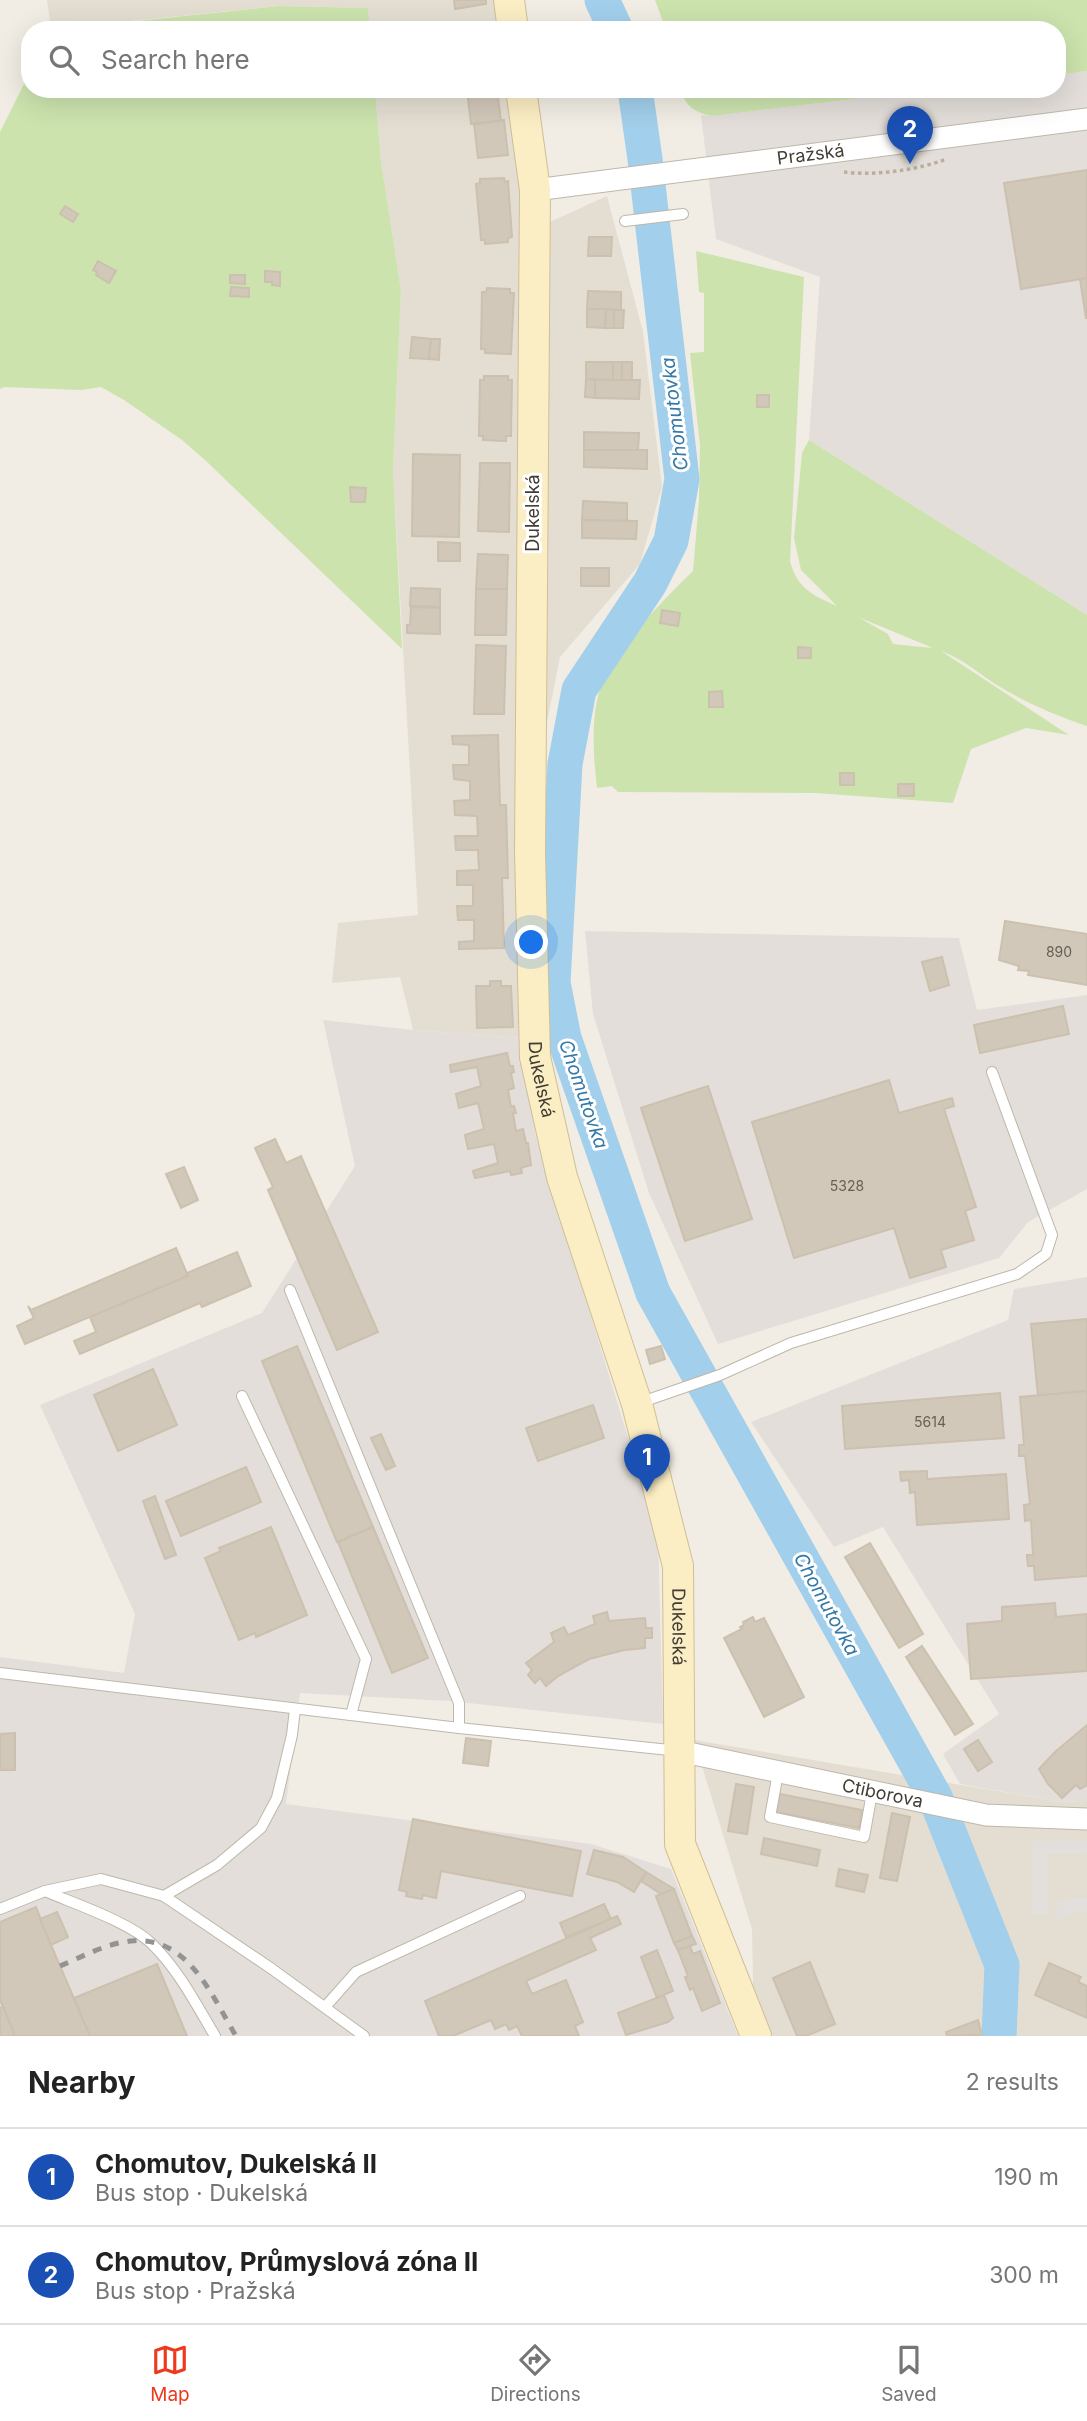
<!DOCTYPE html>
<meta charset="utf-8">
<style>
:root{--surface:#fff;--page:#f6f6f6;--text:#222;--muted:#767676;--line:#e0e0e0;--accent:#ed3a1e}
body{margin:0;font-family:Inter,sans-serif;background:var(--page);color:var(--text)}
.you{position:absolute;left:532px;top:943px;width:24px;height:24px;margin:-18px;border:5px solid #fff;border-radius:50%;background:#1a73e8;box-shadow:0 0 0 10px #1a73e833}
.badge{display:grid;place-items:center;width:46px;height:46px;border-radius:50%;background:var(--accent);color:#fff;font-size:23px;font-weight:700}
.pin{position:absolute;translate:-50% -58px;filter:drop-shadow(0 2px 4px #0008)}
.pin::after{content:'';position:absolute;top:37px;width:24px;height:21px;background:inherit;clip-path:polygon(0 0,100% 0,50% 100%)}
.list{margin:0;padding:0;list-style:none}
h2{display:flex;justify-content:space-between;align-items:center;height:91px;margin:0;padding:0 28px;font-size:30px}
h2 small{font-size:23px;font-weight:400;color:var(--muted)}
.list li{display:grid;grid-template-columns:46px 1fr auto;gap:21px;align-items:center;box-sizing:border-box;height:98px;padding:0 28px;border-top:2px solid var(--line)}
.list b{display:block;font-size:26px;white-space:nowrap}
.list p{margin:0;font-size:23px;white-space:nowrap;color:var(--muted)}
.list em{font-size:23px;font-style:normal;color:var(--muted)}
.icon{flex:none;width:38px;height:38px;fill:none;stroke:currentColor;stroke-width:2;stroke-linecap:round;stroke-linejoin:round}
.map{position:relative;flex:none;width:1087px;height:2036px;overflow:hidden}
.search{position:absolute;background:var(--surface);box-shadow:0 7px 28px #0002;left:21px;right:21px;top:21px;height:77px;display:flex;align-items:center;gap:18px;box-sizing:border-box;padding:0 24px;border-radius:28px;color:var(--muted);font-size:26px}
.sheet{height:287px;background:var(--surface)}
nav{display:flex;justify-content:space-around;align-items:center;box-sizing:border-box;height:98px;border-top:2px solid var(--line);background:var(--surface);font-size:19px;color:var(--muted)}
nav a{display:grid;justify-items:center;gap:4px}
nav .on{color:var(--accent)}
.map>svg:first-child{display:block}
.residential{fill:#e4ded2}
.industrial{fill:#e3ded9}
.green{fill:#cce3ae;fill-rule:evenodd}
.parking{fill:#e2dfdc}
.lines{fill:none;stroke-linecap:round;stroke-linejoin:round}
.river{stroke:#a2cfeb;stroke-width:35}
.building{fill:#d2c8ba;stroke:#ccc0ae;stroke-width:2}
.lane-casing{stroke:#beb7aa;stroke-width:12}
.street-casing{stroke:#beb7aa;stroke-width:23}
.secondary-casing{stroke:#cebf96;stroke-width:32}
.path{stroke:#bcaf99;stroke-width:3.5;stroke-dasharray:3.5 3.5;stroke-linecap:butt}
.lane{stroke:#fff;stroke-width:10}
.street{stroke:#fff;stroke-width:21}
.secondary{stroke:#fbedc4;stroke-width:30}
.rail{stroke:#939393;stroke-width:5;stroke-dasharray:9 9;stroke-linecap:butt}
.labels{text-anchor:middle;stroke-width:6;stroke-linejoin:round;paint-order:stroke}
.number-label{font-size:14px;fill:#666056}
.street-label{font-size:18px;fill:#423d34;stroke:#fff}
.water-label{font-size:19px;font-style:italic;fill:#3479a7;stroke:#fff}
</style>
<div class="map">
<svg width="1087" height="2036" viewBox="0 0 1087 2036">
<rect width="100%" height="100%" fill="#f1ede4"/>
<!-- residential -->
<g class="residential">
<path d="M 47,0 L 495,0 L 500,30 L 370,30 L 368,8 L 279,6 L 51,29 Z"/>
<path d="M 375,89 L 509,89 L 524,187 L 523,234 L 607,196 L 643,332 L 662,487 L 640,564 L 560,657 L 545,732 L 524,1038 L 413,1030 L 400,977 L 332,983 L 338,923 L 418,915 L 393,470 L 401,290 L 381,161 Z"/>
<path d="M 694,1740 L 1062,1802 L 1087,1801 L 1087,2036 L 754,2036 L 752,1929 Z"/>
</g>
<!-- industrial -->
<g class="industrial">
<path d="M 1087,71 L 1087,615 L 809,440 L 820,277 L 716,239 L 701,115 L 712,116 L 935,89 L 1057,89 L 1057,75 Z"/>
<path d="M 585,931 L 959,938 L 977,1010 L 1087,995 L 1087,1189 L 1028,1222 L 999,1258 L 718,1344 L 649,1193 L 593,1014 Z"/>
<path d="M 323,1020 L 413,1030 L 524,1038 L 535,1133 L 658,1536 L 663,1724 L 449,1701 L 300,1693 L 286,1804 L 591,1844 L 671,1869 L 738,2036 L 0,2036 L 0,1657 L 124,1673 L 135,1614 L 40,1405 L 262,1313 L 355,1166 Z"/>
<path d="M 1087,1277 L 1087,1801 L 1062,1802 L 960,1784 L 943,1754 L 999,1714 L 883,1527 L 834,1547 L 751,1422 L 1008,1320 L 1014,1289 Z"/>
</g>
<!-- green -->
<g class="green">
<path d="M 655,0 L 1087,0 L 1087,71 L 1057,75 L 1057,30 L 666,30 Z"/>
<path d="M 279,6 L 368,8 L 370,30 L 256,30 L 255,26 L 241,30 L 51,30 Z"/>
<path d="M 30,72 L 30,89 L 375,89 L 381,161 L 401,290 L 393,470 L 402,649 L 205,460 L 182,440 L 124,400 L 101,387 L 81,390 L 4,387 L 0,389 L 0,132 Z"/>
<path d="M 681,89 L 935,89 L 712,116 C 696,113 684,106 681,89 Z"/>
<path d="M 696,251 L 804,277 L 790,561 C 797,588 812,595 837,606 L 801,570 L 794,538 L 802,453 L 809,440 L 1087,615 L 1087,726 C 1057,716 1024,702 997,685 C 978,673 963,659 941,651 L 1069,735 L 1026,728 L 971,749 L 953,803 L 816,793 L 618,792 L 612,786 L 597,788 C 593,752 590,714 603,680 C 615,649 669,594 693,571 L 699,500 L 700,446 L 690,353 L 704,352 L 704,293 L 699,292 ZM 858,617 L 933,648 L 893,644 L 888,634 Z"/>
</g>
<!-- parking -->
<g class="parking">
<path d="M 1032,1841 L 1087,1841 L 1087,1853 L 1048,1854 L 1048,1914 L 1032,1914 Z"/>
<path d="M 1077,1897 L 1087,1898 L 1087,1912 L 1076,1911 L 1056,1921 L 1057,1903 Z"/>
</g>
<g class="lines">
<!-- river -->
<g class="river">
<path d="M 602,0 L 616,30"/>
<path d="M 635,89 L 645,159 L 682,479 L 671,541 L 650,583 L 579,690 L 565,764 L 553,983 L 564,1038 L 653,1293 L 935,1797 L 1002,1965 L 999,2036"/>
</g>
</g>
<!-- building -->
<g class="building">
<path d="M 454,0 L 486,0 L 486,4 L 455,9 Z"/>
<path d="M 497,89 L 501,121 L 471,124 L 467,90 Z"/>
<path d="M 504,120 L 508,155 L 478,158 L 474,124 Z"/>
<path d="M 1087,170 L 1087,278 L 1021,289 L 1004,183 Z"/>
<path d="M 504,178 L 505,182 L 508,181 L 512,237 L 508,238 L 508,242 L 485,244 L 485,240 L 481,240 L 476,184 L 480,183 L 480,179 Z"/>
<path d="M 65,206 L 78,214 L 73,222 L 60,214 Z"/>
<path d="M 589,237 L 612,237 L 611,256 L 588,256 Z"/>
<path d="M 98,261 L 116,271 L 109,283 L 96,275 L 97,272 L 93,270 Z"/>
<path d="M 265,271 L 280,272 L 280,286 L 272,285 L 272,282 L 265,282 Z"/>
<path d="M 230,275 L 245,275 L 245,284 L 230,283 Z"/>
<path d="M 1087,278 L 1087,318 L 1086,318 L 1080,279 Z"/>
<path d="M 231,287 L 249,288 L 249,297 L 230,296 Z"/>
<path d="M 487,288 L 510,289 L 510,293 L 514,293 L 511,354 L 485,353 L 485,349 L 481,349 L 482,292 L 486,292 Z"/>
<path d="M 588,291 L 621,292 L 621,310 L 587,309 Z"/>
<path d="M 587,309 L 606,309 L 605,328 L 587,327 Z"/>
<path d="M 606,309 L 614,310 L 614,328 L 605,328 Z"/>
<path d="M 614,310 L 624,310 L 623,328 L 614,328 Z"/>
<path d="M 412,337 L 431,339 L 429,359 L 410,358 Z"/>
<path d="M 431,339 L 440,339 L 439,360 L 429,359 Z"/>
<path d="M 586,362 L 613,362 L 613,380 L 586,379 Z"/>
<rect x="613" y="362" width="9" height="18"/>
<rect x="622" y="362" width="10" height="18"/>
<path d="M 484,376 L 508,376 L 508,380 L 512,380 L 511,436 L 506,436 L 506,441 L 483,440 L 483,436 L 479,436 L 480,380 L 484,380 Z"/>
<path d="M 586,379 L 595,380 L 595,398 L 585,397 Z"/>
<path d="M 595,380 L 640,380 L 639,399 L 595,398 Z"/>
<rect x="757" y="395" width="12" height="12"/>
<path d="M 584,432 L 639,433 L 638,450 L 584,450 Z"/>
<path d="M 584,450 L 647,450 L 647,469 L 584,467 Z"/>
<path d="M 413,454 L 460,455 L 459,537 L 412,536 Z"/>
<path d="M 480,463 L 510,463 L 509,532 L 478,531 Z"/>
<path d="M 350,487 L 366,488 L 365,502 L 351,502 Z"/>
<path d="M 583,501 L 627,503 L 627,521 L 582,520 Z"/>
<path d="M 582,520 L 637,521 L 636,539 L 582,538 Z"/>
<path d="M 438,542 L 460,543 L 460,561 L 438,561 Z"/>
<path d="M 478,554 L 508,555 L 507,589 L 476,589 Z"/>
<rect x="581" y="568" width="28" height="18"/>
<path d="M 411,588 L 440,589 L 440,607 L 410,606 Z"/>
<path d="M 476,589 L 507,589 L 506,635 L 475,635 Z"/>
<path d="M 411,607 L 440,608 L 440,634 L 407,633 L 407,625 L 410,625 Z"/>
<path d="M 662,610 L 680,613 L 678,626 L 660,623 Z"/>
<path d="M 476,645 L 506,646 L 504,714 L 474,714 Z"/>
<path d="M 798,647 L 811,648 L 811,658 L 798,658 Z"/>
<path d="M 722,691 L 723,707 L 709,707 L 709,692 Z"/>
<path d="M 498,735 L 500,805 L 506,805 L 508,878 L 502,878 L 504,948 L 459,949 L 459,942 L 474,941 L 474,920 L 458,920 L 457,906 L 473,906 L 473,885 L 457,885 L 457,871 L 479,870 L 478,850 L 456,850 L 455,836 L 478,836 L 477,816 L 455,815 L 454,801 L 470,800 L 470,781 L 454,779 L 453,765 L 469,765 L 469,745 L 453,744 L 452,736 Z"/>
<rect x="840" y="773" width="14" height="12"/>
<rect x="898" y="784" width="16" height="12"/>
<path d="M 1005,921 L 1087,934 L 1087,985 L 1028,975 L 1029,971 L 1018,970 L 1019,966 L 999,960 Z"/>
<path d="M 942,957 L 949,985 L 930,991 L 922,962 Z"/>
<path d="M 490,981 L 501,981 L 501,986 L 511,986 L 513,1027 L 477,1028 L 476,986 L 490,986 Z"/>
<path d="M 1063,1006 L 1069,1034 L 980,1053 L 974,1025 Z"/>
<path d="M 507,1053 L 510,1066 L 513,1066 L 514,1072 L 511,1073 L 514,1088 L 508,1090 L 511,1107 L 514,1106 L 516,1113 L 513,1113 L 516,1131 L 523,1129 L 526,1143 L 528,1143 L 531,1165 L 521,1168 L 522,1173 L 511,1175 L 510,1171 L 475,1178 L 473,1171 L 498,1163 L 494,1144 L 468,1149 L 465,1135 L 484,1129 L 478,1103 L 459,1108 L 456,1094 L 481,1086 L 477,1067 L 451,1072 L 450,1065 Z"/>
<path d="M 889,1080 L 899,1113 L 952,1098 L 954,1106 L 944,1109 L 976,1207 L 965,1211 L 974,1240 L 941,1250 L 946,1267 L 910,1278 L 894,1228 L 794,1258 L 752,1122 Z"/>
<path d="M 708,1086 L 752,1219 L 685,1241 L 641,1108 Z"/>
<path d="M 275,1139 L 286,1163 L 301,1156 L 378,1332 L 337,1350 L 268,1190 L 273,1187 L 255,1148 Z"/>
<path d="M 184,1167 L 198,1200 L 181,1208 L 166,1174 Z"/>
<path d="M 176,1248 L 188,1276 L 25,1344 L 17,1326 L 34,1318 L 28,1306 L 31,1310 Z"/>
<path d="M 237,1252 L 251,1286 L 202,1307 L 200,1303 L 80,1354 L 74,1341 L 96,1332 L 90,1317 L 188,1276 L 187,1273 Z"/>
<path d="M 1087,1319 L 1087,1391 L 1038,1396 L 1031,1324 Z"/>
<path d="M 297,1346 L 373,1527 L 337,1542 L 262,1361 Z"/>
<path d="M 661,1346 L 665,1359 L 650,1364 L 646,1350 Z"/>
<path d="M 153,1369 L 177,1425 L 118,1451 L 94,1395 Z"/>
<path d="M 1087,1391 L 1087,1576 L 1035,1580 L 1034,1566 L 1028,1566 L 1027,1555 L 1033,1555 L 1031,1520 L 1025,1521 L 1024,1505 L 1030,1504 L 1025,1456 L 1019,1456 L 1019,1445 L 1024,1445 L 1020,1397 Z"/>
<path d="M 1000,1393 L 1004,1438 L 845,1449 L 842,1406 Z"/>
<path d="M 593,1405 L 604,1438 L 538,1461 L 526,1428 Z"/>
<path d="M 381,1434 L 395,1466 L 386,1470 L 371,1438 Z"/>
<path d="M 246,1467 L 261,1502 L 181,1536 L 166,1501 Z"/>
<path d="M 927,1471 L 927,1479 L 1006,1474 L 1009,1519 L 917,1525 L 915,1492 L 910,1493 L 909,1480 L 901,1481 L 900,1472 Z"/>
<path d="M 155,1496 L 176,1555 L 165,1559 L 143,1501 Z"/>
<path d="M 271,1527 L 307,1615 L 256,1637 L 255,1633 L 239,1640 L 205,1558 L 221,1551 L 219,1548 Z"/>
<path d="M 373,1527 L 428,1658 L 392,1673 L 338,1542 Z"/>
<path d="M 870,1543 L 923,1634 L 899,1648 L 845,1557 Z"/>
<path d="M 1055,1603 L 1056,1617 L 1087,1614 L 1087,1671 L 971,1679 L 967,1624 L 1002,1621 L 1002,1607 Z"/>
<path d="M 607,1612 L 609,1621 L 645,1618 L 646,1628 L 652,1628 L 652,1638 L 645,1638 L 645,1648 L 624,1650 L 589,1659 L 558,1676 L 546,1686 L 540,1678 L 535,1683 L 528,1675 L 532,1670 L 526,1663 L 554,1642 L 551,1633 L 564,1627 L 568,1635 L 595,1624 L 593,1616 Z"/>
<path d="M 753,1617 L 755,1622 L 764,1618 L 804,1697 L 764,1717 L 724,1638 L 742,1629 L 740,1627 L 744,1625 L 743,1622 Z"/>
<path d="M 922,1646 L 973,1724 L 955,1735 L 906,1657 Z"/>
<path d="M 1087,1725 L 1087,1785 L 1080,1789 L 1076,1785 L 1062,1798 L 1048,1784 L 1039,1769 L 1055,1752 Z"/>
<path d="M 15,1733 L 15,1770 L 0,1770 L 0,1734 Z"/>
<path d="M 466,1738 L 491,1741 L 488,1766 L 463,1763 Z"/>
<path d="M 978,1740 L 992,1762 L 978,1771 L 964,1749 Z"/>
<path d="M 736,1784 L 754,1787 L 747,1834 L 728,1831 Z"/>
<path d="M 780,1794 L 862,1810 L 859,1828 L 776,1812 Z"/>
<path d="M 892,1813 L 910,1817 L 897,1881 L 880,1878 Z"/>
<path d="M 413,1819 L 581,1851 L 572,1896 L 441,1871 L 436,1898 L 423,1895 L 422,1899 L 406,1896 L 407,1892 L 399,1890 Z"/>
<path d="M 764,1838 L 820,1850 L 817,1866 L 761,1854 Z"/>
<path d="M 594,1850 L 623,1857 L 646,1872 L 634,1892 L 617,1882 L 587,1874 Z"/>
<path d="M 839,1869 L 868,1875 L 864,1892 L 836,1886 Z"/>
<path d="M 646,1872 L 674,1889 L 661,1894 L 641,1881 Z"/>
<path d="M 674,1889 L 692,1936 L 674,1943 L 656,1896 Z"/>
<path d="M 604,1904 L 611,1919 L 566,1937 L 560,1923 Z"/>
<path d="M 36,1907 L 51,1945 L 90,2036 L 15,2036 L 3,2007 L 0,2000 L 0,1922 Z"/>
<path d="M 57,1912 L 68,1937 L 51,1945 L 40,1919 Z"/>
<path d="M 617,1916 L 621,1924 L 590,1938 L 596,1950 L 526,1981 L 532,1994 L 566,1980 L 583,2022 L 575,2026 L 579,2036 L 522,2036 L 517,2026 L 509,2030 L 506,2024 L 495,2029 L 491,2020 L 453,2036 L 439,2036 L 425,2001 Z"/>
<path d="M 692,1936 L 696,1944 L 678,1950 L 674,1943 Z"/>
<path d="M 690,1946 L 693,1954 L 700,1951 L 720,2003 L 702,2011 L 693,1988 L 690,1990 L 685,1977 L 688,1976 L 678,1950 Z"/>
<path d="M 657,1950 L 673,1991 L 657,1998 L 641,1957 Z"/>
<path d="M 810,1962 L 835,2024 L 806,2036 L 797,2036 L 773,1978 Z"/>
<path d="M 1049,1963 L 1081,1977 L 1078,1982 L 1087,1986 L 1087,2018 L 1035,1995 Z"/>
<path d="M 157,1964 L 187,2036 L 90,2036 L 74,1998 Z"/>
<path d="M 664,1995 L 673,2018 L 668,2022 L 626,2035 L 618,2013 Z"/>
<path d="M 3,2007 L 15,2036 L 0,2036 L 0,2008 Z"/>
<path d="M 978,2020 L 982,2035 L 947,2036 L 946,2032 Z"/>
</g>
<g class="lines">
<!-- lane casing -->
<g class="lane-casing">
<g id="lane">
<path d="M 625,221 L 683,214"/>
<path d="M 290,1290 L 459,1703 L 459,1728"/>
<path d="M 242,1396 L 366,1659 L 351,1715"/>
<path d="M 639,1403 L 720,1375 L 791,1343 L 1017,1274 L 1046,1254 L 1052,1235 L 992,1072"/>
<path d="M 0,1673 L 459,1728 L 679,1751"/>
<path d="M 778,1773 L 770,1817 L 864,1837 L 872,1793"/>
<path d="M 45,1891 C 75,1904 129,1922 151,1943 C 178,1969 196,2004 215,2036"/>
<path d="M 164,1896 L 217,1865 L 261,1828 L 277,1798 L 292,1735 L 295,1709"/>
<path d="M 0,1909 L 45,1891 L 101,1879 L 164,1896 L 272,1969 L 364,2036"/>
<path d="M 325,2007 L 356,1972 L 520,1896"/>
</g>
</g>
<!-- street casing -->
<g class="street-casing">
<g id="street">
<path id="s1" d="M 535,190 L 1087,119"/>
<path id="s2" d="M 679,1751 L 986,1815 L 1087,1819"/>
</g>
</g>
<!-- secondary casing -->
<g class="secondary-casing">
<g id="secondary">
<path d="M 509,0 L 513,30"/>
<path id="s3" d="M 521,89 L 535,190 L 530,852 L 535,1057 L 562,1177 L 637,1404 L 678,1566 L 680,1844 L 756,2036"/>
</g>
</g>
<!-- path -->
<path class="path" d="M 844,172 C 877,176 916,170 947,159"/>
<!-- lane -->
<use href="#lane" class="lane"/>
<!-- street -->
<use href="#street" class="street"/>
<!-- secondary -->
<use href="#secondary" class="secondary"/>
<!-- rail -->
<path class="rail" d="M 60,1966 C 82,1957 107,1943 131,1941 C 188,1935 212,1996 236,2036"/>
</g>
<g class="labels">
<!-- number labels -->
<g class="number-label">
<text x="1059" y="957">890</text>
<text x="847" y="1191">5328</text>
<text x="930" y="1427">5614</text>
</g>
<!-- street labels -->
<g class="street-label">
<text dy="6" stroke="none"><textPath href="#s1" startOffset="278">Pražská</textPath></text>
<text transform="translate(533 513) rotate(-90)" y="6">Dukelská</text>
<text dy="6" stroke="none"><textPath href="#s3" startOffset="992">Dukelská</textPath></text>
<text dy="6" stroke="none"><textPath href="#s3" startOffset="1559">Dukelská</textPath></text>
<text dy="6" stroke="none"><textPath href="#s2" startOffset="208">Ctiborova</textPath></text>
</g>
<!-- water labels -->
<g class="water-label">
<text transform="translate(674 414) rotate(-97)" y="7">Chomutovka</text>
<text transform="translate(584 1094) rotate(71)" y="7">Chomutovka</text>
<text transform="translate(827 1604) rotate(61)" y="7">Chomutovka</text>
</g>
</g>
</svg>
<div class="you"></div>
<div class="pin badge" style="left:647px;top:1492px;background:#1a4fb4">1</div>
<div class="pin badge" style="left:910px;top:164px;background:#1a4fb4">2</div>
<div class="search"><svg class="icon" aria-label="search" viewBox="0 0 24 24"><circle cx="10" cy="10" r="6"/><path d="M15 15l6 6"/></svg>Search here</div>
</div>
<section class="sheet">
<h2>Nearby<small>2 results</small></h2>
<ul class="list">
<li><span class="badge" style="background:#1a4fb4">1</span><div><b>Chomutov, Dukelská II</b><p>Bus stop · Dukelská</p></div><em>190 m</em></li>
<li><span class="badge" style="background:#1a4fb4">2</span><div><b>Chomutov, Průmyslová zóna II</b><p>Bus stop · Pražská</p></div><em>300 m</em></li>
</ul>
</section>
<nav>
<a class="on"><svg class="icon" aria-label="map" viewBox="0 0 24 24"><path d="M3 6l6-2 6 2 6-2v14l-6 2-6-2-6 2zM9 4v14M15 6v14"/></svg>Map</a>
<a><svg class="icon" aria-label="directions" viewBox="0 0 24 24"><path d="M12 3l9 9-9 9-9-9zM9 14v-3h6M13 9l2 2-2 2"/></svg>Directions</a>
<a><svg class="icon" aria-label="saved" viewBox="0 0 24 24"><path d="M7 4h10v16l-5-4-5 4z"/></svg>Saved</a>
</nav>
